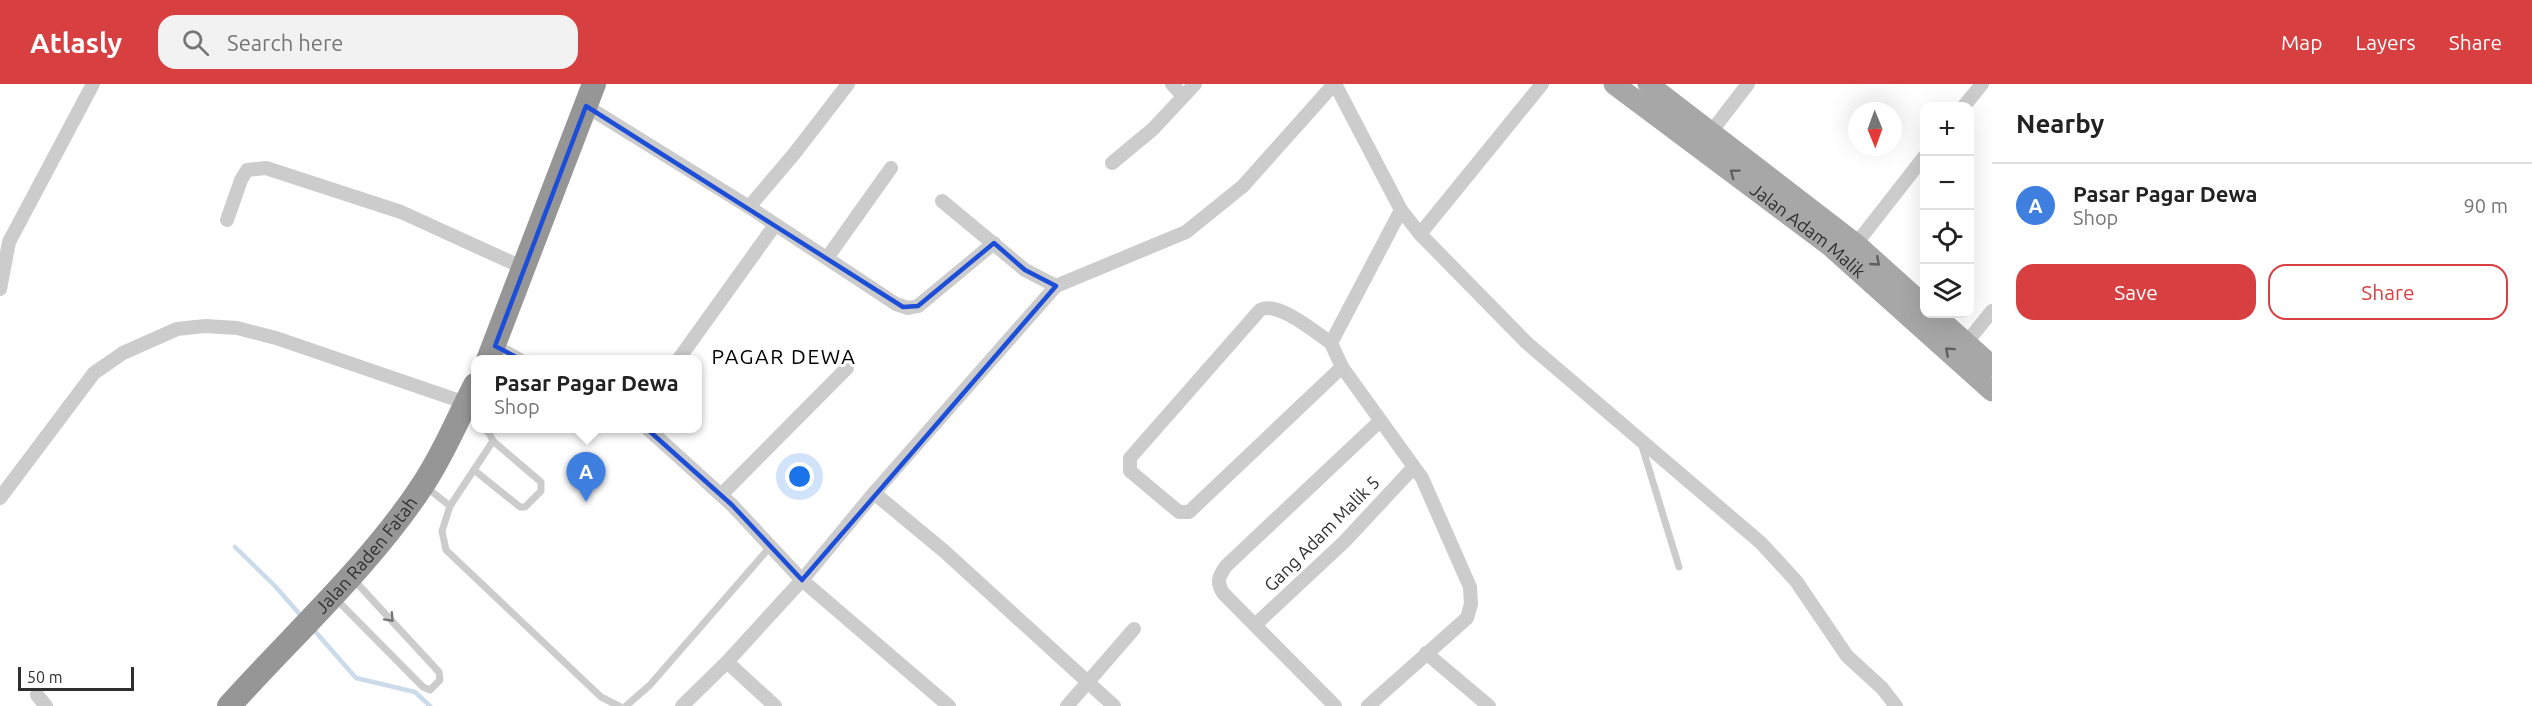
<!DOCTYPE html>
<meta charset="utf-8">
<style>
:root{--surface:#fff;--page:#f2f2f2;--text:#222;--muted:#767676;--line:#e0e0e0;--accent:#d73f40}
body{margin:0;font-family:Ubuntu,sans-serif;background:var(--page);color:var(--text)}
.controls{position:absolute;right:18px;top:18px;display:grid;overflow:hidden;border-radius:12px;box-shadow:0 6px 24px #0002}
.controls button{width:54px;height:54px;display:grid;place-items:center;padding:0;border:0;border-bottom:2px solid var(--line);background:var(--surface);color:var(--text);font:30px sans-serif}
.compass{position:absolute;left:1848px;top:18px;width:54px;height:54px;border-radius:50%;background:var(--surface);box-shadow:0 6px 24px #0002;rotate:179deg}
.scale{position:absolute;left:18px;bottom:15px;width:116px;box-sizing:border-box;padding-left:6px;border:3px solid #2f2f2f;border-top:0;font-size:16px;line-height:21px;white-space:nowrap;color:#2f2f2f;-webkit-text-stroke:4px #fff;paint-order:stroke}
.you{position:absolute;left:800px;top:393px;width:21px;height:21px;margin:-15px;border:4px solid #fff;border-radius:50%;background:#1a73e8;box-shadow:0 0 0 9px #1a73e833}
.badge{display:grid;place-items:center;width:39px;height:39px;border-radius:50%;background:var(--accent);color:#fff;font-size:20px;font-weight:700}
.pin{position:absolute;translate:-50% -50px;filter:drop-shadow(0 2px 3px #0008)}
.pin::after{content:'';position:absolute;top:32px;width:21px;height:18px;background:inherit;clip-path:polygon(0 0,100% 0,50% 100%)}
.popup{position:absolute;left:471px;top:271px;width:231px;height:78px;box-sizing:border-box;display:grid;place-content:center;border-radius:12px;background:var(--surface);filter:drop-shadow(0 2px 4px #0005);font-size:20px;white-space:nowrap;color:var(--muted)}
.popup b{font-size:22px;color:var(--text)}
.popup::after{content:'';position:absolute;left:50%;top:100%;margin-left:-12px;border:12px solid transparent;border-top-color:var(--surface)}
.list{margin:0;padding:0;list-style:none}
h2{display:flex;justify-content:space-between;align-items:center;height:78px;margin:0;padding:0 24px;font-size:26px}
h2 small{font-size:20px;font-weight:400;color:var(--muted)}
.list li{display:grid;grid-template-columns:39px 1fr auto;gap:18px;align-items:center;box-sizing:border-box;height:84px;padding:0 24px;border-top:2px solid var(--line)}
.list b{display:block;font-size:22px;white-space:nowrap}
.list p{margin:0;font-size:20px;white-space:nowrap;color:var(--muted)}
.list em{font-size:20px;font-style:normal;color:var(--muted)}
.actions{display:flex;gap:12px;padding:18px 24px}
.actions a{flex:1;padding:14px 0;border:2px solid var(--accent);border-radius:18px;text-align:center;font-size:21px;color:var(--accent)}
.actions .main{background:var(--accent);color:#fff}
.icon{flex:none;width:33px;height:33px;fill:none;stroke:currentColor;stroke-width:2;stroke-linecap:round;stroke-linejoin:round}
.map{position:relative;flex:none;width:1992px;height:622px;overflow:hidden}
header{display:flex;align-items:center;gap:36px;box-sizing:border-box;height:84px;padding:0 30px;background:var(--accent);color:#fff}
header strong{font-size:28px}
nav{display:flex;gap:33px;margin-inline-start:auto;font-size:21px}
.search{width:420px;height:54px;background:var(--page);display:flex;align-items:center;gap:15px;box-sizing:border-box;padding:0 21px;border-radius:18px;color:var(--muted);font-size:22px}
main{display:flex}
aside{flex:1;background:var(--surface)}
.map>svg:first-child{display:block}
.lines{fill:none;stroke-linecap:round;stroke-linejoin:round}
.stream{stroke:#cbdbe9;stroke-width:4.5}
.lane{stroke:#ccc;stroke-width:7}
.street{stroke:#ccc;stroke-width:14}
.primary{stroke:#a7a7a7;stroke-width:21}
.highway{stroke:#969696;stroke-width:24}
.oneway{stroke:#5f5f5f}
.oneway2{stroke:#767676}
.marked{fill:none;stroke:#1d4ed8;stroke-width:4.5;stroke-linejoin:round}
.labels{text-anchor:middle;stroke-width:6;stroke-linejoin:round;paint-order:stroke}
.street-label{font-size:18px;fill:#2f2f2f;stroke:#fff}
.quarter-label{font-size:21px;letter-spacing:1.5px;fill:#000;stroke:#fff}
</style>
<header>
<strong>Atlasly</strong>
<div class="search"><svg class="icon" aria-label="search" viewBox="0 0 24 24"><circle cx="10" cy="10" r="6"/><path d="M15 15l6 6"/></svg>Search here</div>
<nav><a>Map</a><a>Layers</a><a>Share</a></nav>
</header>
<main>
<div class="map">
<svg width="1992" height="622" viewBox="0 0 1992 622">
<rect width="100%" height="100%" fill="#fff"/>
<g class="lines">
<!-- stream -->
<g class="stream">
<path d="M 235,463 L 275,502 L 303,534"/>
<path d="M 313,545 L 356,594 L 415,608 L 430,622"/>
</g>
<!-- lane -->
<g class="lane">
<path d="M 1641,359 L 1679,483"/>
<path d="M 474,386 L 520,423 L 525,423 L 541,407 L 541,398 L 493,357"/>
<path d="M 426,403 L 450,422 L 442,447 L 446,466 L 601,613 L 619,622"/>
<path d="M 450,422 L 493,357 L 489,349 L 482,344"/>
<path d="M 336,515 L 423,603 L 430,606 L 440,596 L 439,588 L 354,496"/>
<path d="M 626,622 L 650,601 L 770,463"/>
</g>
<!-- street -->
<g class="street">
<path d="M 1172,0 L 1183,12"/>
<path d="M 586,22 L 749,123 L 794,70 L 848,0"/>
<path d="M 1964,22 L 1982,0"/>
<path d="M 1711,48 L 1748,0"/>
<path d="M 1112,79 L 1153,45 L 1195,0"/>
<path d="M 942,117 L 1025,186 L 1056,202"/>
<path d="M 749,123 L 896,220 L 908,224 L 918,222 L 994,159"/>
<path d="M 1401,126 L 1420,150 L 1527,259 L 1761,459 L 1796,497 L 1847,572 L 1882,604 L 1896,622"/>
<path d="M 227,136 L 241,96 L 247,86 L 266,84 L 401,128 L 524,184"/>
<path d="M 1420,150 L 1542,0"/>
<path d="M 1856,160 L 1924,73"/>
<path d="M 827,174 L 891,84"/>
<path d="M 0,205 L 9,158 L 93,0"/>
<path d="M 1967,258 L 1992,227"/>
<path d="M 1331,259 C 1315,248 1277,216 1260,226 L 1130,374 L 1130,387 L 1179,428 L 1189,428 L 1342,283 L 1331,259 L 1401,126 L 1335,0"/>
<path d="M 495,262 L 520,276"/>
<path d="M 678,276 L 775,141"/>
<path d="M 1342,283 L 1422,394 L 1470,503 L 1471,520 L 1467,534 L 1368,622"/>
<path d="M 647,344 L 732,421 L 802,496 L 949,622"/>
<path d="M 874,409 L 944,467 L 1114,622"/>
<path d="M 721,411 L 847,284"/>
<path d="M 0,414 L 94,289 L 123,269 L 177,245 L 205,242 L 237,244 L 276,254 L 466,319"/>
<path d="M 1255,541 L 1344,458 L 1413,384"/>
<path d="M 1426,569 L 1489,622"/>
<path d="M 727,578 L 775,622"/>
<path d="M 37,611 L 46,622"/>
<path d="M 682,622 L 727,578 L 802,496 L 874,409 L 1056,202 L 1186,148 L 1243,102 L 1334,0"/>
<path d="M 1067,622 L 1134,545"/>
<path d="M 1335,622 L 1223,509 C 1216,498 1219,492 1226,482 L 1380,337"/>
</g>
<!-- primary -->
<g class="primary">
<path id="s1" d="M 1614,0 L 1829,161 L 1992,307"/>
<path d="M 1648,0 L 1856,160 L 1924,221"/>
<path d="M 1934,230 L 1992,282"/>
</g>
<!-- highway -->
<g class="highway">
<path d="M 488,276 L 594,0"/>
<path id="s2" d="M 229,622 C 293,551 373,478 424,399 C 445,367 458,334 475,301"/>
</g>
</g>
<!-- one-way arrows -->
<defs><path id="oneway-chevron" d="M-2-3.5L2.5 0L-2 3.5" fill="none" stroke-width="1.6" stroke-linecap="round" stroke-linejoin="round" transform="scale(1.5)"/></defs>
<g class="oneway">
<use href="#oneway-chevron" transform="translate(1734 89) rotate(-143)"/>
<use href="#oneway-chevron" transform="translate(1876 178) rotate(41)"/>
<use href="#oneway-chevron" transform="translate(1949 267) rotate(-138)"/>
</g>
<use class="oneway2" href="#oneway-chevron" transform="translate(390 534) rotate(47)"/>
<!-- marked area -->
<path class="marked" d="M 586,22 L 903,223 L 918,222 L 994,159 L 1025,186 L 1056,202 L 802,496 L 732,421 L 637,336 L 495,262 Z"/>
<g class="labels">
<!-- street labels -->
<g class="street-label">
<text dy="6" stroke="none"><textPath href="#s1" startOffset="243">Jalan Adam Malik</textPath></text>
<text transform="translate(1322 450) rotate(-45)" y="6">Gang Adam Malik 5</text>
<text dy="6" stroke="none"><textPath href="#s2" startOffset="204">Jalan Raden Fatah</textPath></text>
</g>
<!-- quarter labels -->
<g class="quarter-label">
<text x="784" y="280">PAGAR DEWA</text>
</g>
</g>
</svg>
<div class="controls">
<button>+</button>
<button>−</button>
<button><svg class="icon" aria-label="locate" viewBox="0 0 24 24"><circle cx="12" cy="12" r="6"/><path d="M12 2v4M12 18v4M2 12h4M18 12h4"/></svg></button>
<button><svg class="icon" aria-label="layers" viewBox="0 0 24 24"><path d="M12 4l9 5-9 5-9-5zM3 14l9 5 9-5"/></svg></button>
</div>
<svg class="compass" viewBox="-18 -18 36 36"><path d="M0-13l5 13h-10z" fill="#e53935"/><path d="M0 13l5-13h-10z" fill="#767676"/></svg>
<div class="scale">50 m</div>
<div class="you"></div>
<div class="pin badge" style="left:586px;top:418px;background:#3f7fe0">A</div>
<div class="popup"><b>Pasar Pagar Dewa</b>Shop</div>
</div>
<aside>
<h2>Nearby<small></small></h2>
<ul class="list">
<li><span class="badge" style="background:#3f7fe0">A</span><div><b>Pasar Pagar Dewa</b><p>Shop</p></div><em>90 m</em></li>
</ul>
<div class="actions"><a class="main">Save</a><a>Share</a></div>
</aside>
</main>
